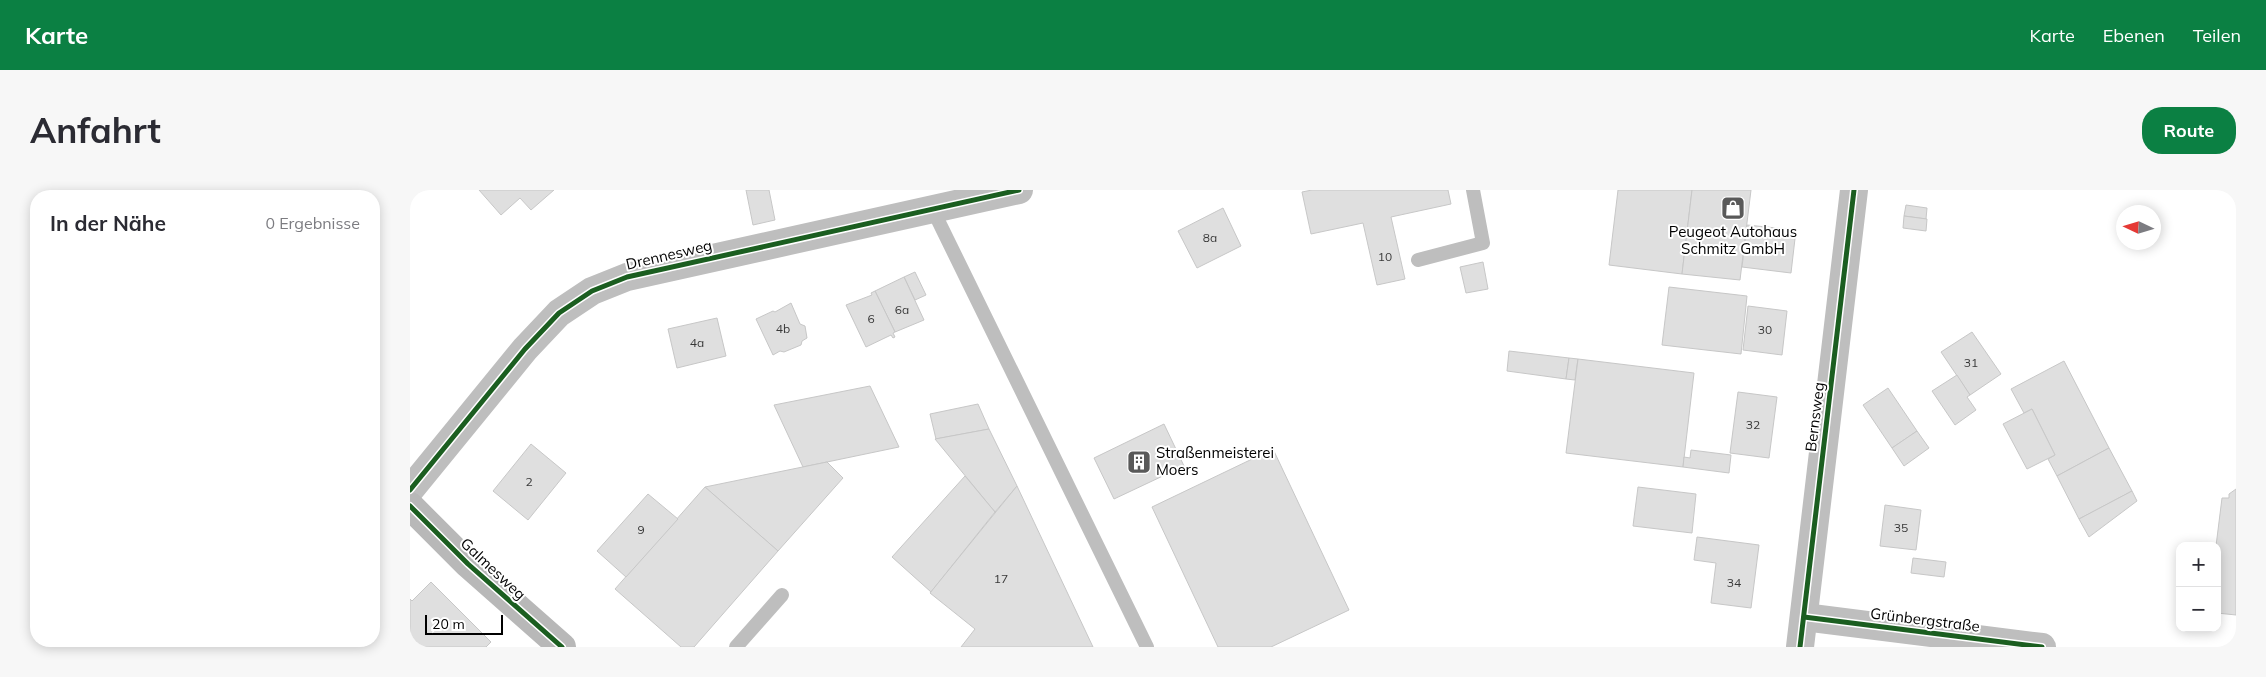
<!DOCTYPE html>
<html lang="de">
<meta charset="utf-8">
<style>
:root{--surface:#fff;--page:#f7f7f7;--text:#2b2b33;--muted:#7c7c81;--line:#e1e1e2;--accent:#0b8043}
body{margin:0;font-family:Mulish,sans-serif;background:var(--page);color:var(--text)}
.controls{position:absolute;right:15px;bottom:15px;display:grid;overflow:hidden;border-radius:10px;box-shadow:0 2px 12px #0003}
.controls button{width:45px;height:45px;display:grid;place-items:center;padding:0;border:0;border-bottom:1px solid var(--line);background:var(--surface);color:var(--text);font:25px sans-serif}
.compass{position:absolute;left:1706px;top:15px;width:45px;height:45px;border-radius:50%;background:var(--surface);box-shadow:0 2px 12px #0003;rotate:274deg}
.scale{position:absolute;left:15px;bottom:12px;width:78px;box-sizing:border-box;padding-left:5px;border:2px solid #000;border-top:0;font-size:14px;line-height:18px;white-space:nowrap;color:#000;-webkit-text-stroke:4px #fff;paint-order:stroke}
.list{margin:0;padding:0;list-style:none}
h2{display:flex;justify-content:space-between;align-items:center;height:65px;margin:0;padding:0 20px;font-size:21px}
h2 small{font-size:16px;font-weight:400;color:var(--muted)}
.map{position:relative;flex:none;width:1826px;height:457px;overflow:hidden;border-radius:20px}
header{display:flex;align-items:center;gap:30px;box-sizing:border-box;height:70px;padding:0 25px;background:var(--accent);color:#fff}
header strong{font-size:24px}
nav{display:flex;gap:28px;margin-inline-start:auto;font-size:18px}
.intro{display:flex;align-items:center;justify-content:space-between;box-sizing:border-box;height:120px;padding:0 30px}
h1{margin:0;font-size:35px}
.button{padding:12px 22px;border-radius:20px;background:var(--accent);color:#fff;font-size:18px;font-weight:700}
main{display:flex;gap:30px;padding:0 30px}
aside{flex:1;background:var(--surface);border-radius:20px;box-shadow:0 2px 12px #0003}
.map>svg:first-child{display:block}
.building{fill:#dfdfdf;stroke:#c7c7c7}
.lines{fill:none;stroke-linecap:round;stroke-linejoin:round}
.lane{stroke:#bebebe;stroke-width:14}
.street{stroke:#bebebe;stroke-width:28}
.secondary{stroke:#b8b8b8;stroke-width:28}
.cycleway-casing{stroke:#fff;stroke-width:8}
.cycleway{stroke:#1b5e20;stroke-width:5}
.labels{text-anchor:middle;stroke-width:4;stroke-linejoin:round;paint-order:stroke}
.number-label{font-size:12px;fill:#383838}
.poi-label{font-size:15px;fill:#000;stroke:#fff}
.street-label{font-size:15px;fill:#000;stroke:#fff}
</style>
<header>
<strong>Karte</strong>
<nav><a>Karte</a><a>Ebenen</a><a>Teilen</a></nav>
</header>
<div class="intro"><h1>Anfahrt</h1><a class="button">Route</a></div>
<main>
<aside>
<h2>In der Nähe<small>0 Ergebnisse</small></h2>
<ul class="list">
</ul>
</aside>
<div class="map">
<svg width="1826" height="457" viewBox="0 0 1826 457">
<rect width="100%" height="100%" fill="#fff"/>
<!-- building -->
<g class="building">
<path d="M 69,0 L 144,0 L 121,20 L 110,8 L 91,25 Z"/>
<path d="M 336,0 L 359,0 L 365,30 L 343,35 Z"/>
<path d="M 902,0 L 1038,0 L 1041,14 L 981,27 L 995,89 L 967,95 L 953,33 L 901,44 L 892,2 Z"/>
<path d="M 1208,0 L 1282,0 L 1272,84 L 1199,75 Z"/>
<path d="M 1282,0 L 1341,0 L 1330,90 L 1272,84 Z"/>
<path d="M 1496,15 L 1517,18 L 1516,29 L 1494,26 Z"/>
<path d="M 813,18 L 831,56 L 787,78 L 768,41 Z"/>
<path d="M 1494,26 L 1517,29 L 1516,41 L 1493,38 Z"/>
<path d="M 1337,35 L 1386,40 L 1381,83 L 1332,77 Z"/>
<path d="M 1073,72 L 1078,99 L 1056,103 L 1050,77 Z"/>
<path d="M 505,82 L 516,105 L 505,110 L 494,87 Z"/>
<path d="M 494,87 L 514,130 L 485,142 L 465,101 Z"/>
<path d="M 1259,97 L 1337,106 L 1331,164 L 1252,155 Z"/>
<path d="M 465,101 L 485,142 L 483,143 L 485,147 L 483,148 L 481,145 L 456,157 L 436,115 L 462,105 L 461,103 Z"/>
<path d="M 381,113 L 390,134 L 395,136 L 397,148 L 392,151 L 391,155 L 374,162 L 370,161 L 363,165 L 346,129 L 363,121 L 365,122 Z"/>
<path d="M 1338,116 L 1377,121 L 1372,165 L 1333,160 Z"/>
<path d="M 307,128 L 316,166 L 267,178 L 258,139 Z"/>
<path d="M 1562,142 L 1591,184 L 1560,205 L 1531,162 Z"/>
<path d="M 1099,161 L 1159,168 L 1156,189 L 1097,181 Z"/>
<path d="M 1159,168 L 1168,169 L 1165,190 L 1156,189 Z"/>
<path d="M 1168,169 L 1284,183 L 1273,277 L 1156,263 Z"/>
<path d="M 1654,171 L 1699,258 L 1647,286 L 1638,269 L 1645,265 L 1622,219 L 1614,223 L 1601,199 Z"/>
<path d="M 1547,185 L 1560,205 L 1557,207 L 1566,220 L 1545,235 L 1522,201 Z"/>
<path d="M 460,196 L 489,257 L 393,277 L 364,215 Z"/>
<path d="M 1478,198 L 1507,241 L 1482,258 L 1453,215 Z"/>
<path d="M 1328,202 L 1367,207 L 1359,268 L 1320,263 Z"/>
<path d="M 568,214 L 579,239 L 526,249 L 520,224 Z"/>
<path d="M 1622,219 L 1645,265 L 1617,279 L 1593,234 Z"/>
<path d="M 754,234 L 774,276 L 704,309 L 684,268 Z"/>
<path d="M 579,239 L 607,296 L 585,322 L 525,249 Z"/>
<path d="M 1507,241 L 1519,258 L 1494,276 L 1482,258 Z"/>
<path d="M 121,254 L 156,283 L 118,330 L 83,301 Z"/>
<path d="M 1699,258 L 1722,301 L 1669,329 L 1647,286 Z"/>
<path d="M 863,259 L 939,420 L 861,457 L 808,457 L 742,317 Z"/>
<path d="M 1281,260 L 1321,265 L 1319,283 L 1273,277 L 1274,267 L 1280,268 Z"/>
<path d="M 417,272 L 433,288 L 368,361 L 295,297 Z"/>
<path d="M 555,286 L 585,322 L 521,402 L 482,367 Z"/>
<path d="M 607,296 L 683,457 L 551,457 L 565,439 L 520,403 Z"/>
<path d="M 295,297 L 368,361 L 284,457 L 271,457 L 205,399 Z"/>
<path d="M 1228,297 L 1286,304 L 1282,343 L 1223,336 Z"/>
<path d="M 1826,299 L 1826,425 L 1807,423 L 1806,356 L 1812,308 L 1819,308 L 1819,304 Z"/>
<path d="M 1722,301 L 1727,311 L 1679,347 L 1669,329 Z"/>
<path d="M 238,304 L 268,329 L 216,387 L 187,361 Z"/>
<path d="M 1475,315 L 1511,320 L 1506,360 L 1470,356 Z"/>
<path d="M 1287,347 L 1349,355 L 1341,418 L 1301,413 L 1306,373 L 1284,370 Z"/>
<path d="M 1503,368 L 1536,372 L 1534,387 L 1501,383 Z"/>
<path d="M 21,392 L 81,452 L 76,457 L 0,457 L 0,409 L 2,411 Z"/>
</g>
<g class="lines">
<!-- lane -->
<g class="lane">
<path d="M 522,18 L 737,457"/>
<path d="M 1008,70 L 1073,53 L 1063,0"/>
<path d="M 326,457 L 372,405"/>
</g>
<!-- street -->
<g class="street">
<path d="M 0,300 L 115,159 L 149,123 L 182,101 L 217,87 L 609,0"/>
<path d="M 1394,427 L 1632,457"/>
<path d="M 1390,457 L 1444,0"/>
</g>
<!-- secondary -->
<path class="secondary" d="M 0,316 L 58,374 L 152,457"/>
<!-- cycleway casing -->
<g class="cycleway-casing">
<g id="cycleway">
<path d="M 0,300 L 115,159 L 149,123 L 182,101 L 217,87 L 609,0"/>
<path d="M 0,316 L 58,374 L 152,457"/>
<path d="M 1394,427 L 1632,457"/>
<path d="M 1390,457 L 1444,0"/>
</g>
</g>
<!-- cycleway -->
<use href="#cycleway" class="cycleway"/>
</g>
<!-- icons -->
<defs>
<g id="shop-square" transform="scale(1.25)"><rect x="-9" y="-9" width="18" height="18" rx="4" fill="#595959" stroke="#fff"/><path d="M-5-2.5h2.3a2.7 3.5 0 0 1 5.4 0H5L5.5 6h-11ZM-1.5-2.5h3a1.5 2.3 0 0 0-3 0Z" fill="#fff"/></g>
<g id="building-square" transform="scale(1.25)"><rect x="-9" y="-9" width="18" height="18" rx="4" fill="#595959" stroke="#fff"/><path d="M-4-6H4V6H1V3H-1V6H-4ZM-2.5-4.3h1.7v1.8h-1.7ZM.8-4.3h1.7v1.8H.8ZM-2.5-1h1.7V.8h-1.7ZM.8-1h1.7V.8H.8Z" fill="#fff"/></g>
</defs>
<g fill-rule="evenodd">
<use href="#shop-square" x="1323" y="18"/>
<use href="#building-square" x="729" y="272"/>
</g>
<g class="labels">
<!-- number labels -->
<g class="number-label">
<text x="800" y="52">8a</text>
<text x="975" y="71">10</text>
<text x="492" y="124">6a</text>
<text x="461" y="133">6</text>
<text x="373" y="143">4b</text>
<text x="1355" y="144">30</text>
<text x="287" y="157">4a</text>
<text x="1561" y="177">31</text>
<text x="1343" y="239">32</text>
<text x="119" y="296">2</text>
<text x="1491" y="342">35</text>
<text x="231" y="344">9</text>
<text x="591" y="393">17</text>
<text x="1324" y="397">34</text>
</g>
<!-- poi labels -->
<g class="poi-label">
<text x="1323" y="47">Peugeot Autohaus<tspan x="1323" dy="17">Schmitz GmbH</tspan></text>
<text x="746" y="268" text-anchor="start">Straßenmeisterei<tspan x="746" dy="17">Moers</tspan></text>
</g>
<!-- street labels -->
<g class="street-label">
<text transform="translate(259 65) rotate(-13)" y="5">Drennesweg</text>
<text transform="translate(1405 227) rotate(-83)" y="5">Bernsweg</text>
<text transform="translate(83 379) rotate(43)" y="5">Galmesweg</text>
<text transform="translate(1515 430) rotate(7)" y="5">Grünbergstraße</text>
</g>
</g>
</svg>
<div class="controls">
<button>+</button>
<button>−</button>
</div>
<svg class="compass" viewBox="-18 -18 36 36"><path d="M0-13l5 13h-10z" fill="#e53935"/><path d="M0 13l5-13h-10z" fill="#7c7c81"/></svg>
<div class="scale">20 m</div>
</div>
</main>
